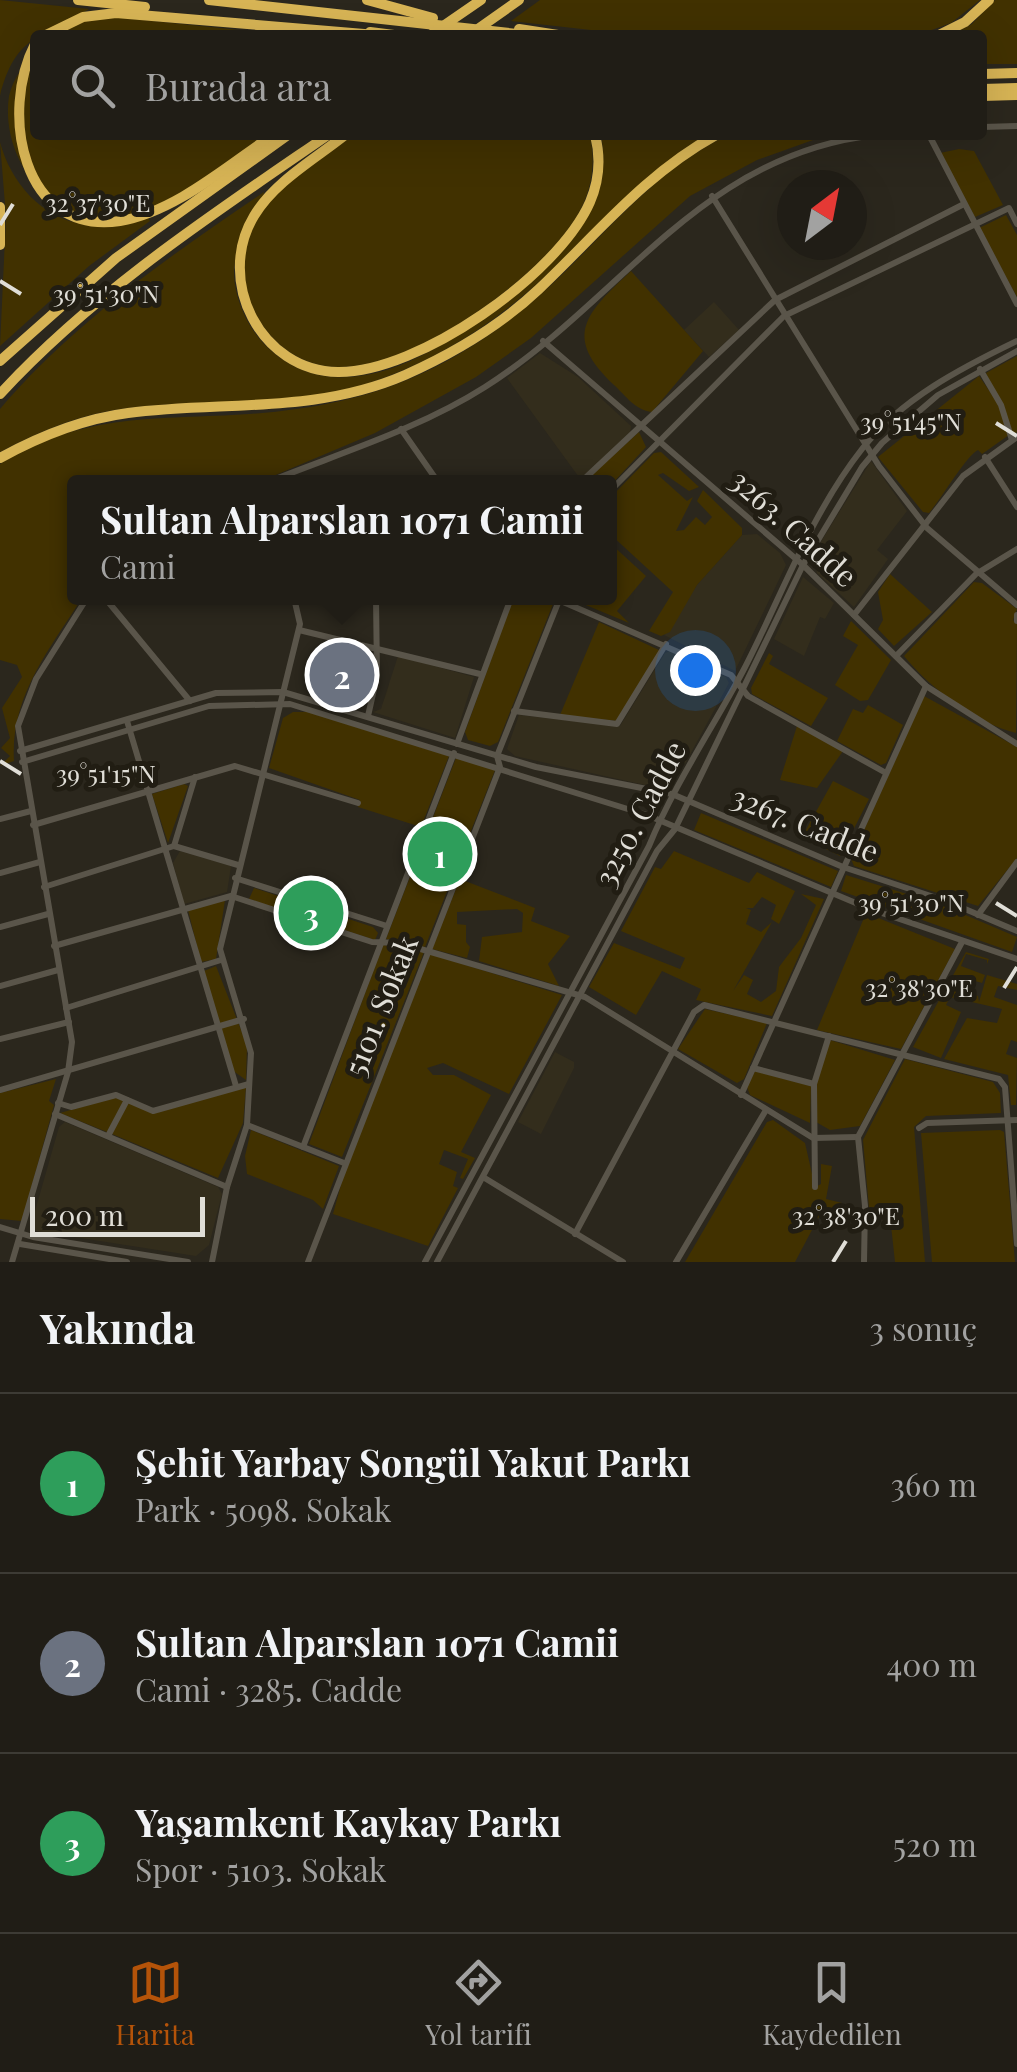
<!DOCTYPE html>
<html lang="tr">
<meta charset="utf-8">
<style>
:root{--surface:#201d16;--page:#28261f;--text:#f1f3f6;--muted:#a2a2a1;--line:#3d3b35;--accent:#b45309}
body{margin:0;font-family:"Playfair Display",serif;background:var(--page);color:var(--text)}
.compass{position:absolute;left:777px;top:170px;width:90px;height:90px;border-radius:50%;background:var(--surface);box-shadow:0 10px 40px #0002;rotate:32deg}
.scale{position:absolute;left:30px;bottom:25px;width:175px;box-sizing:border-box;padding-left:10px;border:5px solid #e0ded7;border-top:0;font-size:28px;line-height:35px;white-space:nowrap;color:#e0ded7;-webkit-text-stroke:8px #211d13;paint-order:stroke}
.you{position:absolute;left:695px;top:670px;width:35px;height:35px;margin:-25px;border:8px solid #fff;border-radius:50%;background:#1a73e8;box-shadow:0 0 0 15px #1a73e833}
.badge{display:grid;place-items:center;width:65px;height:65px;border-radius:50%;background:var(--accent);color:#fff;font-size:32px;font-weight:700}
.pin{position:absolute;translate:-50% -50%;border:5px solid #fff;box-shadow:0 2px 10px #0006}
.popup{position:absolute;left:67px;top:475px;width:550px;height:130px;box-sizing:border-box;display:grid;place-content:center;border-radius:10px;background:var(--surface);filter:drop-shadow(0 2px 8px #0005);font-size:32px;white-space:nowrap;color:var(--muted)}
.popup b{font-size:38px;color:var(--text)}
.popup::after{content:'';position:absolute;left:50%;top:100%;margin-left:-20px;border:20px solid transparent;border-top-color:var(--surface)}
.list{margin:0;padding:0;list-style:none}
h2{display:flex;justify-content:space-between;align-items:center;height:130px;margin:0;padding:0 40px;font-size:42px}
h2 small{font-size:32px;font-weight:400;color:var(--muted)}
.list li{display:grid;grid-template-columns:65px 1fr auto;gap:30px;align-items:center;box-sizing:border-box;height:180px;padding:0 40px;border-top:2px solid var(--line)}
.list b{display:block;font-size:38px;white-space:nowrap}
.list p{margin:0;font-size:32px;white-space:nowrap;color:var(--muted)}
.list em{font-size:32px;font-style:normal;color:var(--muted)}
.icon{flex:none;width:55px;height:55px;fill:none;stroke:currentColor;stroke-width:2;stroke-linecap:round;stroke-linejoin:round}
.map{position:relative;flex:none;width:1017px;height:1262px;overflow:hidden}
.search{position:absolute;background:var(--surface);box-shadow:0 10px 40px #0002;left:30px;right:30px;top:30px;height:110px;display:flex;align-items:center;gap:25px;box-sizing:border-box;padding:0 35px;border-radius:10px;color:var(--muted);font-size:38px}
.sheet{height:670px;background:var(--surface)}
nav{display:flex;justify-content:space-around;align-items:center;box-sizing:border-box;height:140px;border-top:2px solid var(--line);background:var(--surface);font-size:28px;color:var(--muted)}
nav a{display:grid;justify-items:center;gap:5px}
nav .on{color:var(--accent)}
.map>svg:first-child{display:block}
.built{fill:#332d1c}
.green{fill:#413100}
.lines{fill:none;stroke-linecap:round;stroke-linejoin:round}
.minor{stroke:#5a554a;stroke-width:6}
.highway{stroke:#d7b455;stroke-width:10}
.ticks{fill:none;stroke:#e0ded7;stroke-width:4}
.labels{text-anchor:middle;stroke-width:10;stroke-linejoin:round;paint-order:stroke}
.street-label{font-size:30px;fill:#e0ded7;stroke:#211d13}
.ticks-label{font-size:25px;text-anchor:middle;fill:#e0ded7;stroke:#211d13;stroke-width:10;stroke-linejoin:round;paint-order:stroke}
</style>
<div class="map">
<svg width="1017" height="1262" viewBox="0 0 1017 1262">
<rect width="100%" height="100%" fill="#2b271d"/>
<!-- built -->
<g class="built">
<path d="M 714,302 L 739,330 L 709,357 L 684,330 Z"/>
<path d="M 540,353 L 578,377 L 631,426 L 630,434 L 581,480 L 507,378 Z"/>
<path d="M 871,461 L 907,511 L 877,550 L 888,559 L 854,607 L 817,573 L 815,562 L 817,548 Z"/>
<path d="M 757,534 L 780,553 L 786,565 L 735,671 L 664,635 L 697,585 L 742,535 Z"/>
<path d="M 803,577 L 834,603 L 825,619 L 820,617 L 804,656 L 774,639 Z"/>
<path d="M 670,651 L 726,677 L 729,683 L 686,762 L 673,776 L 645,785 L 515,756 L 507,749 L 519,715 L 620,726 L 665,653 Z"/>
<path d="M 398,656 L 474,677 L 455,738 L 373,712 L 381,709 Z"/>
<path d="M 180,851 L 231,866 L 227,892 L 184,904 L 173,863 Z"/>
<path d="M 555,1052 L 574,1062 L 574,1068 L 541,1134 L 518,1122 Z"/>
<path d="M 65,1122 L 218,1187 L 222,1194 L 209,1245 L 196,1256 L 36,1231 L 31,1225 L 59,1127 Z"/>
</g>
<!-- green -->
<g class="green">
<path d="M 0,0 L 89,9 C 46,38 16,31 0,96 Z"/>
<path d="M 540,0 L 980,0 L 951,23 L 918,35 L 635,35 L 511,21 Z"/>
<path d="M 995,0 L 1017,0 L 1017,64 L 982,64 L 982,35 L 951,35 L 972,24 Z"/>
<path d="M 114,17 L 288,35 L 52,35 L 89,19 Z"/>
<path d="M 35,50 L 35,135 L 267,135 C 221,165 169,212 113,217 C 49,223 0,158 9,96 C 13,79 24,64 35,50 Z"/>
<path d="M 351,135 L 590,135 C 596,163 592,191 577,216 C 539,279 413,369 338,367 C 267,366 222,283 255,222 C 275,185 318,160 351,135 Z"/>
<path d="M 601,135 L 706,135 C 641,174 595,230 540,281 C 495,322 444,355 386,377 C 299,411 204,396 114,410 C 73,417 36,433 0,452 L 0,409 C 73,323 171,255 264,192 C 262,218 233,240 234,275 C 235,299 247,326 264,344 C 346,427 466,336 530,277 C 555,254 580,233 595,202 C 604,182 605,157 601,135 Z"/>
<path d="M 728,135 L 827,135 L 757,160 L 690,196 L 531,338 L 476,377 L 375,433 L 259,482 L 75,482 L 75,598 L 82,598 C 49,650 10,697 14,761 L 0,766 L 10,756 L 1,748 L 10,738 L 2,708 L 22,677 L 17,665 L 0,660 L 0,464 C 82,412 158,420 249,414 C 309,410 371,398 425,372 C 471,350 512,321 550,286 C 608,232 655,170 728,135 Z"/>
<path d="M 0,142 C 10,181 42,220 85,224 C 105,226 128,219 147,216 L 150,221 L 89,266 L 0,346 L 6,217 Z"/>
<path d="M 959,149 L 974,151 L 1003,205 L 975,217 L 940,153 Z"/>
<path d="M 1006,215 L 1017,235 L 1017,297 L 979,228 Z"/>
<path d="M 631,271 L 703,351 L 652,412 C 635,410 626,396 614,385 C 562,336 586,313 631,271 Z"/>
<path d="M 1017,356 L 1017,432 L 1013,435 L 986,373 Z"/>
<path d="M 979,376 L 999,405 L 1009,435 L 982,454 L 978,450 C 965,457 942,498 929,513 L 923,512 L 878,457 Z"/>
<path d="M 639,432 L 646,447 L 610,486 L 584,482 Z"/>
<path d="M 661,452 L 699,487 L 689,491 L 663,473 L 658,475 L 687,501 L 693,497 L 676,531 L 684,530 L 696,517 L 705,525 L 712,517 L 697,501 L 703,490 L 742,528 L 742,535 L 697,585 L 670,632 L 661,636 L 649,631 L 673,592 L 610,534 L 610,498 L 654,453 Z"/>
<path d="M 610,543 L 646,576 L 617,611 L 629,623 L 569,598 L 610,598 Z"/>
<path d="M 890,574 L 932,612 L 894,646 L 878,629 L 883,620 L 878,592 Z"/>
<path d="M 974,582 L 982,583 L 1017,609 L 1013,620 L 1017,624 L 1016,733 C 976,723 930,688 904,656 Z"/>
<path d="M 513,598 L 546,598 L 553,604 L 498,742 L 490,746 L 468,740 L 465,732 Z"/>
<path d="M 851,621 L 891,660 L 868,700 L 860,701 L 835,685 L 858,645 L 843,636 Z"/>
<path d="M 599,622 L 659,650 L 618,721 L 560,715 Z"/>
<path d="M 769,653 L 773,656 L 769,664 L 828,698 L 811,726 L 752,694 L 751,688 Z"/>
<path d="M 924,696 L 1017,747 L 1017,858 L 978,906 L 854,866 L 851,859 Z"/>
<path d="M 868,705 L 903,725 L 886,763 L 881,765 L 837,741 L 853,709 L 863,713 Z"/>
<path d="M 293,712 L 308,712 L 449,756 L 421,827 L 358,807 L 360,800 L 269,768 L 283,718 Z"/>
<path d="M 797,726 L 843,751 L 817,788 L 780,780 Z"/>
<path d="M 456,758 L 495,770 L 425,947 L 386,939 Z"/>
<path d="M 833,781 L 869,799 L 840,856 L 802,837 Z"/>
<path d="M 184,784 L 188,786 L 168,843 L 152,794 Z"/>
<path d="M 701,813 L 838,871 L 831,887 L 694,830 Z"/>
<path d="M 674,851 L 749,883 L 757,872 L 795,891 L 779,924 L 771,919 L 776,905 L 762,897 L 753,908 L 746,908 L 751,910 L 746,924 L 761,932 L 772,922 L 733,991 L 744,975 L 753,980 L 747,994 L 761,1002 L 776,991 L 779,967 L 801,938 L 816,905 L 801,894 L 824,899 L 772,1016 L 696,1000 L 701,989 L 662,971 L 636,1015 L 589,987 L 614,943 L 680,969 L 685,958 L 621,931 L 655,867 L 661,869 Z"/>
<path d="M 846,875 L 942,905 L 1017,937 L 1012,952 L 841,891 Z"/>
<path d="M 460,879 L 535,908 L 531,921 L 570,936 L 548,964 L 559,986 L 479,961 L 482,937 L 522,932 L 523,913 L 517,909 L 457,912 L 457,924 L 466,925 L 466,942 L 470,947 L 467,958 L 432,949 Z"/>
<path d="M 254,888 L 373,927 L 378,933 L 375,940 L 369,938 L 249,899 Z"/>
<path d="M 225,900 L 216,959 L 201,962 L 188,910 Z"/>
<path d="M 866,913 L 955,949 L 901,1049 L 817,1030 Z"/>
<path d="M 383,945 L 424,952 L 342,1157 L 309,1144 Z"/>
<path d="M 966,952 L 989,959 L 987,964 L 987,960 L 966,954 L 961,966 L 985,975 L 982,983 L 959,976 L 955,988 L 978,996 L 979,1002 L 987,975 L 1017,984 L 1017,990 L 998,986 L 994,997 L 1017,1005 L 1017,1042 L 1011,1040 L 1006,1054 L 1017,1058 L 1016,1105 L 1011,1105 L 1008,1075 L 944,1059 L 967,1018 L 997,1023 L 1002,1009 L 950,997 L 946,1005 L 961,1012 L 941,1058 L 913,1047 Z"/>
<path d="M 430,954 L 562,995 L 509,1094 L 443,1063 L 427,1068 L 433,1075 L 454,1075 L 491,1095 L 461,1152 L 475,1158 L 463,1179 L 460,1178 L 468,1159 L 444,1150 L 439,1164 L 457,1172 L 453,1186 L 458,1188 L 428,1246 L 333,1214 L 348,1159 Z"/>
<path d="M 216,966 L 247,1045 L 246,1080 L 232,1070 L 204,971 Z"/>
<path d="M 705,1009 L 767,1023 L 744,1079 L 737,1083 L 678,1049 Z"/>
<path d="M 830,1040 L 895,1060 L 860,1126 L 830,1130 L 816,1122 L 817,1082 Z"/>
<path d="M 905,1059 L 993,1082 L 1000,1093 L 1001,1113 L 926,1116 L 914,1127 L 925,1262 L 895,1262 L 889,1207 L 869,1208 L 863,1140 Z"/>
<path d="M 755,1071 L 811,1086 L 810,1123 L 750,1095 L 747,1087 Z"/>
<path d="M 56,1079 L 49,1101 L 54,1105 L 22,1221 L 0,1219 L 0,1093 Z"/>
<path d="M 246,1087 L 243,1123 L 218,1178 L 112,1134 L 128,1103 L 154,1113 Z"/>
<path d="M 116,1097 L 124,1100 L 107,1132 L 60,1113 Z"/>
<path d="M 773,1120 L 805,1143 L 815,1187 L 821,1184 L 821,1164 L 832,1166 L 826,1199 L 842,1203 L 841,1210 L 822,1211 L 795,1262 L 685,1262 L 767,1122 Z"/>
<path d="M 251,1130 L 339,1166 L 323,1209 L 313,1200 L 247,1174 L 245,1156 Z"/>
<path d="M 1000,1130 L 1004,1132 L 1015,1262 L 932,1262 L 921,1133 Z"/>
</g>
<g class="lines">
<!-- minor -->
<g class="minor">
<path d="M 982,127 L 1017,126"/>
<path d="M 929,135 L 1017,304"/>
<path d="M 712,196 L 879,466 L 927,528 L 1017,605"/>
<path d="M 543,341 L 803,565 L 926,686 L 1017,744"/>
<path d="M 980,369 L 1001,405 L 1012,440"/>
<path d="M 401,429 L 438,482"/>
<path d="M 985,457 L 1017,507"/>
<path d="M 268,482 C 340,453 419,429 485,387 C 622,300 700,154 876,135"/>
<path d="M 581,482 L 775,300 L 964,204"/>
<path d="M 610,491 L 784,316 L 1009,208 L 1017,224"/>
<path d="M 105,598 L 190,701"/>
<path d="M 554,598 L 731,675 L 748,696 L 886,773"/>
<path d="M 854,615 L 963,476 L 1017,437"/>
<path d="M 1017,615 L 1017,621"/>
<path d="M 299,630 L 480,674"/>
<path d="M 896,656 L 976,574 L 1017,549"/>
<path d="M 514,711 L 617,724 L 666,644"/>
<path d="M 368,716 L 377,676 L 376,598"/>
<path d="M 127,721 L 236,1086"/>
<path d="M 457,744 L 511,598"/>
<path d="M 20,751 L 216,693 L 283,692 L 536,767 L 672,794 L 843,867 L 946,901 L 1017,931"/>
<path d="M 22,762 L 209,706 L 290,704 L 647,815 L 870,909 L 1017,959"/>
<path d="M 0,819 L 31,811"/>
<path d="M 33,825 L 235,766 L 358,803"/>
<path d="M 174,846 L 195,777"/>
<path d="M 0,873 L 40,862"/>
<path d="M 235,878 L 387,926"/>
<path d="M 44,887 L 174,846 L 238,865"/>
<path d="M 978,915 L 1017,862"/>
<path d="M 0,927 L 48,914"/>
<path d="M 54,946 L 231,896 L 372,942 L 400,943 L 585,997 L 813,1138 L 858,1137"/>
<path d="M 0,986 L 58,970"/>
<path d="M 66,1008 L 221,960"/>
<path d="M 0,1039 L 69,1022"/>
<path d="M 753,1068 L 814,1084"/>
<path d="M 0,1090 L 244,1019"/>
<path d="M 741,1095 L 926,686"/>
<path d="M 58,1103 L 71,1107 L 116,1095 L 153,1111 L 249,1084"/>
<path d="M 55,1114 L 227,1187"/>
<path d="M 247,1125 L 344,1163"/>
<path d="M 919,1128 L 927,1123 L 1017,1120"/>
<path d="M 108,1136 L 127,1100"/>
<path d="M 858,1137 L 962,942"/>
<path d="M 858,1137 L 865,1206 L 864,1262"/>
<path d="M 303,1147 L 454,753"/>
<path d="M 483,1177 L 623,1262"/>
<path d="M 815,1187 L 814,1084 L 829,1036"/>
<path d="M 0,1227 L 33,1237 L 188,1262"/>
<path d="M 575,1234 L 694,1012 L 704,1005 L 999,1079 L 1005,1087 L 1017,1244"/>
<path d="M 20,1244 L 127,1262"/>
<path d="M 12,1262 L 68,1072 L 72,1042 L 18,726 L 36,679 L 87,598"/>
<path d="M 212,1262 L 227,1187 L 247,1125 L 251,1053 L 220,949 L 300,624 L 294,598"/>
<path d="M 308,1262 L 500,767 L 497,756 L 560,598"/>
<path d="M 425,1262 L 649,846 C 674,785 712,729 743,671 C 781,598 810,515 862,449 C 901,399 961,368 1017,341"/>
<path d="M 437,1262 L 657,851 L 675,829 L 803,565 L 862,467 L 882,443 L 938,395 L 1017,351"/>
<path d="M 676,1262 L 766,1110"/>
</g>
<!-- highway -->
<g class="highway">
<path d="M 78,0 L 145,7"/>
<path d="M 209,0 L 527,35"/>
<path d="M 367,0 L 433,18"/>
<path d="M 519,29 L 558,35"/>
<path d="M 475,31 L 519,0"/>
<path d="M 370,32 L 394,35"/>
<path d="M 46,35 L 83,17 L 116,13 L 376,35"/>
<path d="M 430,35 L 481,0"/>
<path d="M 939,35 L 965,22 L 989,0"/>
<path d="M 35,44 C 0,111 21,236 120,221 C 175,212 228,165 273,135"/>
<path d="M 982,74 L 1017,73"/>
<path d="M 982,89 L 1017,88"/>
<path d="M 982,96 L 1017,95"/>
<path d="M 345,135 C 315,159 274,182 254,216 C 215,281 261,371 338,372 C 418,373 558,275 590,202 C 599,181 601,158 595,135"/>
<path d="M 0,207 L 0,245"/>
<path d="M 0,361 L 116,258 L 288,135"/>
<path d="M 0,394 C 95,291 213,214 328,135"/>
<path d="M 0,458 C 40,436 82,419 128,413 C 223,401 315,414 405,375 C 454,353 500,326 539,289 C 597,234 645,174 716,135"/>
</g>
</g>
<!-- ticks -->
<path class="ticks" d="M 0,225 L 13,204M 0,281 L 21,294M 996,423 L 1017,436M 0,761 L 21,774M 996,903 L 1017,916M 1004,988 L 1017,967M 833,1262 L 846,1241"/>
<g class="labels">
<!-- street labels -->
<g class="street-label">
<text transform="translate(793 529) rotate(42)" y="10">3263. Cadde</text>
<text transform="translate(641 814) rotate(-62)" y="10">3250. Cadde</text>
<text transform="translate(805 825) rotate(22)" y="10">3267. Cadde</text>
<text transform="translate(382 1006) rotate(-68)" y="10">5101. Sokak</text>
</g>
</g>
<g class="ticks-label">
<text x="98" y="212">32°37'30"E</text>
<text x="106" y="303">39°51'30"N</text>
<text x="911" y="431">39°51'45"N</text>
<text x="106" y="783">39°51'15"N</text>
<text x="911" y="912">39°51'30"N</text>
<text x="919" y="997">32°38'30"E</text>
<text x="846" y="1225">32°38'30"E</text>
</g>
</svg>
<svg class="compass" viewBox="-18 -18 36 36"><path d="M0-13l5 13h-10z" fill="#e53935"/><path d="M0 13l5-13h-10z" fill="#a2a2a1"/></svg>
<div class="scale">200 m</div>
<div class="you"></div>
<div class="pin badge" style="left:440px;top:854px;background:#2e9e5b">1</div>
<div class="pin badge" style="left:342px;top:675px;background:#6b7280">2</div>
<div class="popup"><b>Sultan Alparslan 1071 Camii</b>Cami</div>
<div class="pin badge" style="left:311px;top:913px;background:#2e9e5b">3</div>
<div class="search"><svg class="icon" aria-label="search" viewBox="0 0 24 24"><circle cx="10" cy="10" r="6"/><path d="M15 15l6 6"/></svg>Burada ara</div>
</div>
<section class="sheet">
<h2>Yakında<small>3 sonuç</small></h2>
<ul class="list">
<li><span class="badge" style="background:#2e9e5b">1</span><div><b>Şehit Yarbay Songül Yakut Parkı</b><p>Park · 5098. Sokak</p></div><em>360 m</em></li>
<li><span class="badge" style="background:#6b7280">2</span><div><b>Sultan Alparslan 1071 Camii</b><p>Cami · 3285. Cadde</p></div><em>400 m</em></li>
<li><span class="badge" style="background:#2e9e5b">3</span><div><b>Yaşamkent Kaykay Parkı</b><p>Spor · 5103. Sokak</p></div><em>520 m</em></li>
</ul>
</section>
<nav>
<a class="on"><svg class="icon" aria-label="map" viewBox="0 0 24 24"><path d="M3 6l6-2 6 2 6-2v14l-6 2-6-2-6 2zM9 4v14M15 6v14"/></svg>Harita</a>
<a><svg class="icon" aria-label="directions" viewBox="0 0 24 24"><path d="M12 3l9 9-9 9-9-9zM9 14v-3h6M13 9l2 2-2 2"/></svg>Yol tarifi</a>
<a><svg class="icon" aria-label="saved" viewBox="0 0 24 24"><path d="M7 4h10v16l-5-4-5 4z"/></svg>Kaydedilen</a>
</nav>
